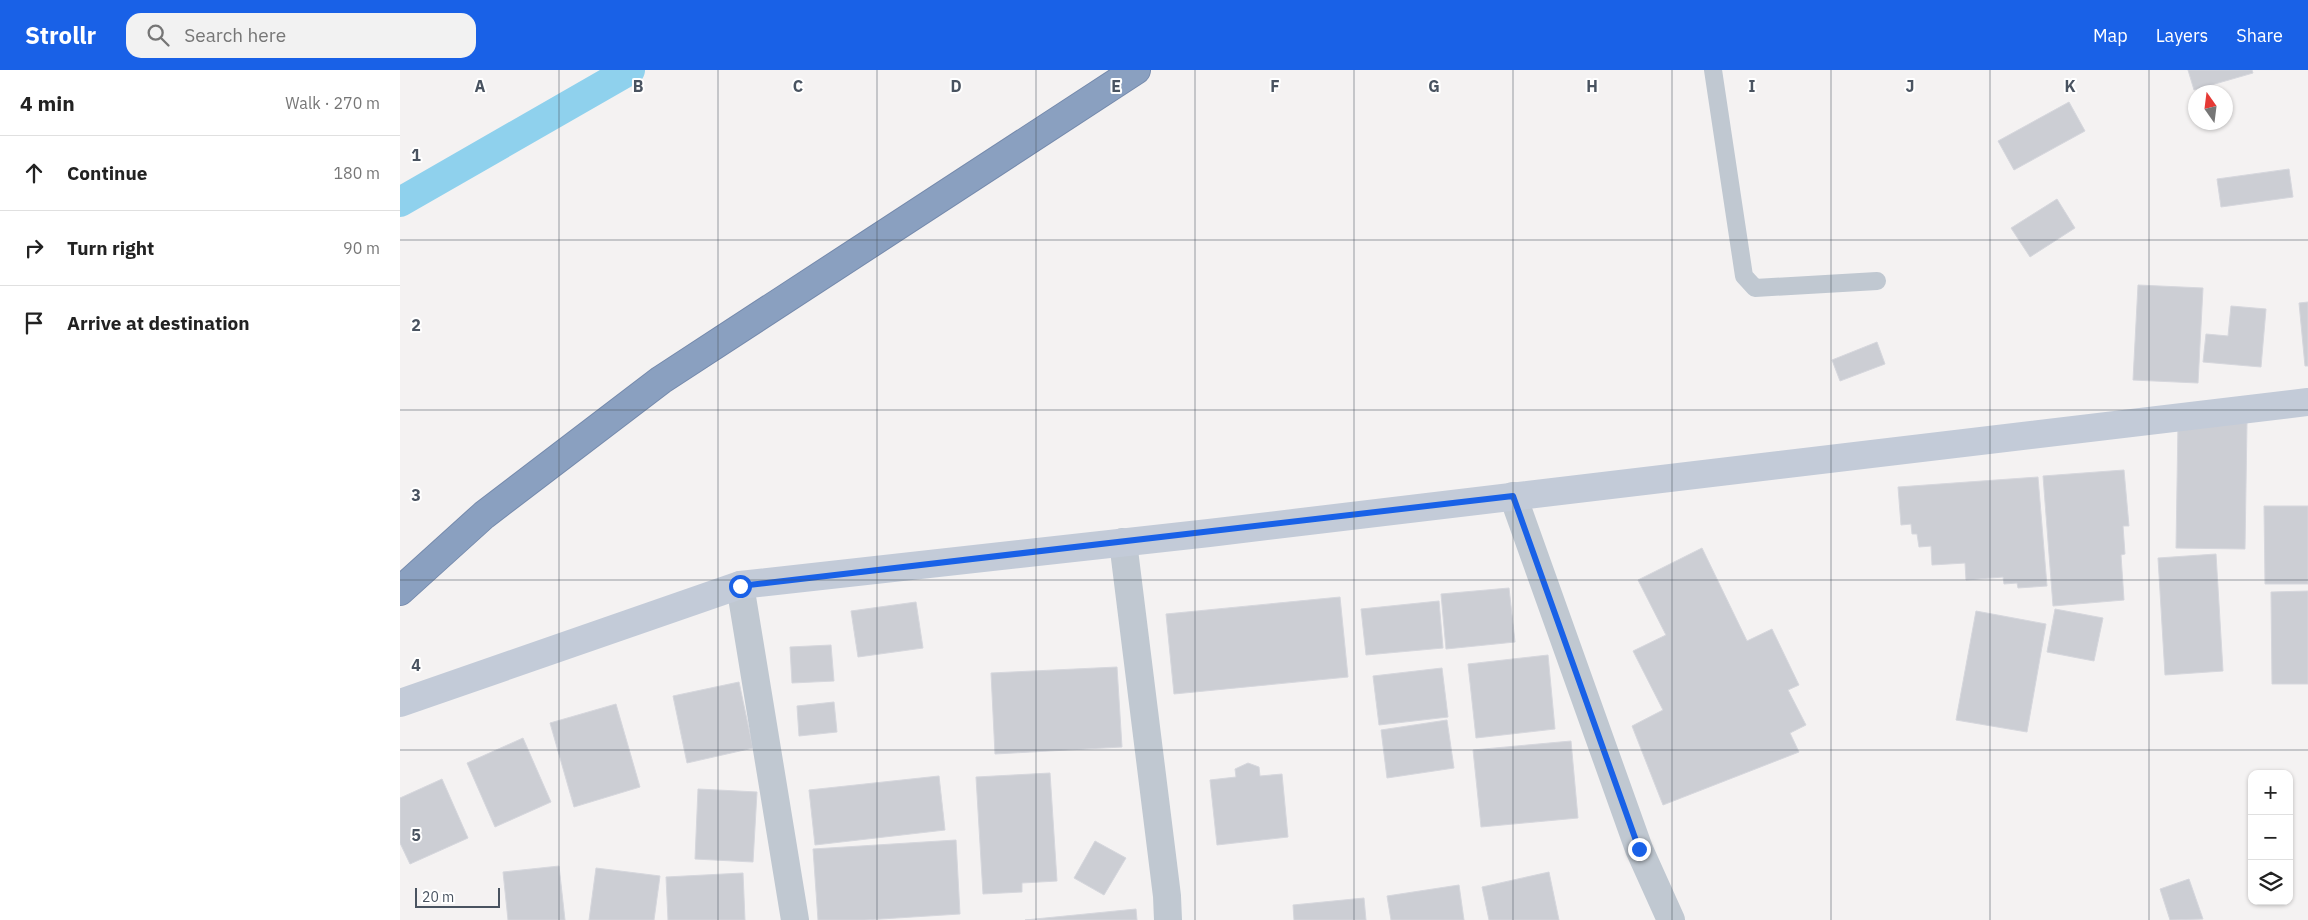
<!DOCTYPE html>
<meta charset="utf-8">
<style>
:root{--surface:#fff;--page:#f2f2f2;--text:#222;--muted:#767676;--line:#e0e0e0;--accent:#1961e7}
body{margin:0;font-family:"IBM Plex Sans",sans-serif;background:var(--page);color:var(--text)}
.controls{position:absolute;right:15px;bottom:15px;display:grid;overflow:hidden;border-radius:10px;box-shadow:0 1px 4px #0004}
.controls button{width:45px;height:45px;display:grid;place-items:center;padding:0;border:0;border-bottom:1px solid var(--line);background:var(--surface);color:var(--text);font:25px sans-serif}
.compass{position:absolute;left:1788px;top:15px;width:45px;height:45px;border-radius:50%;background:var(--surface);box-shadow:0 1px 4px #0004;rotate:346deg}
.scale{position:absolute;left:15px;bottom:12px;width:85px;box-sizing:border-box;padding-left:5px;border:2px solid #495360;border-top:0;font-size:14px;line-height:18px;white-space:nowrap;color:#495360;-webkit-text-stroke:4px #fff;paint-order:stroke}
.stop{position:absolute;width:15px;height:15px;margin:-11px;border:4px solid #1961e7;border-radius:50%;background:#fff}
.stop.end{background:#1961e7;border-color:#fff;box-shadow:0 1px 5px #0008}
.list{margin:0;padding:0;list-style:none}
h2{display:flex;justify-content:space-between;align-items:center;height:65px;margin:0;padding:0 20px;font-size:21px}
h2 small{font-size:16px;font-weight:400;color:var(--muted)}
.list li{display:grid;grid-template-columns:32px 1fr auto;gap:15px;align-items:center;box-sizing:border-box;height:75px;padding:0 20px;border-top:1px solid var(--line)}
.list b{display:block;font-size:19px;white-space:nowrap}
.list em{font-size:16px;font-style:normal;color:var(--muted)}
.icon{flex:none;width:28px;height:28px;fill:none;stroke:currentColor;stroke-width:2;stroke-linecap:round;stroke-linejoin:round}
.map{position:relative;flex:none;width:1908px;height:850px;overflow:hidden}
header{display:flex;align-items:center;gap:30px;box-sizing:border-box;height:70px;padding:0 25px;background:var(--accent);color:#fff}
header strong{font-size:24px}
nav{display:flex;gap:28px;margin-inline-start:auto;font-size:18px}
.search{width:350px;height:45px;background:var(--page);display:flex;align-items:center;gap:12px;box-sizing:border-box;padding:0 18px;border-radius:15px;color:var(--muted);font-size:19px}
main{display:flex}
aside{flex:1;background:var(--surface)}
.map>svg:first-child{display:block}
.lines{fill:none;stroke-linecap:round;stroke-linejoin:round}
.canal{stroke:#8fd1ed;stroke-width:30}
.building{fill:#ccced4;stroke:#d6d7dd}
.highway-casing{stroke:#758aac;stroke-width:30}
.lane{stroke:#c0c8d1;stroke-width:18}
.street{stroke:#c0c8d1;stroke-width:28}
.secondary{stroke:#c3cbd8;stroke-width:28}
.highway{stroke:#8aa0c0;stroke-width:28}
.route{stroke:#1961e7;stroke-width:6}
.grid{fill:none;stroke:#495360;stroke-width:1;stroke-opacity:0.55}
.grid-label{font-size:16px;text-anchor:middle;font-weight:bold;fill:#495360;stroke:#fff;stroke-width:4;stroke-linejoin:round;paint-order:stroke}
</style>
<header>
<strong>Strollr</strong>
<div class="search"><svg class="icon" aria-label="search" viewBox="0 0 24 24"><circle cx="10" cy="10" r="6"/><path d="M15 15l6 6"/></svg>Search here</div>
<nav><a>Map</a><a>Layers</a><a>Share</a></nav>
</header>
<main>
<aside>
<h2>4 min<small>Walk · 270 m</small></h2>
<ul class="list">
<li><svg class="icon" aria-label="ahead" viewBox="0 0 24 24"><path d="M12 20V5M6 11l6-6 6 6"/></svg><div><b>Continue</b></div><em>180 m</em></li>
<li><svg class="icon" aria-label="right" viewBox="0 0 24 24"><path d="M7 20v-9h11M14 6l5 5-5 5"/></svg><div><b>Turn right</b></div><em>90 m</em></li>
<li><svg class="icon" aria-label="arrive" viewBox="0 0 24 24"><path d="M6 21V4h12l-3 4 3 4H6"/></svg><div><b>Arrive at destination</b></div></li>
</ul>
</aside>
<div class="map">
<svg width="1908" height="850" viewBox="0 0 1908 850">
<rect width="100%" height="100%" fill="#f4f2f2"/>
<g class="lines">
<!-- canal -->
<path class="canal" d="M 0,132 L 230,0"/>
</g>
<!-- building -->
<g class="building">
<path d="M 1788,0 L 1852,0 L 1853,3 L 1794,20 Z"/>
<path d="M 1669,32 L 1685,61 L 1614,100 L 1598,71 Z"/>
<path d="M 1889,99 L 1893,127 L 1821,137 L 1817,109 Z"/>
<path d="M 1657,129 L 1675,158 L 1630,187 L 1611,158 Z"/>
<path d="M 1738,215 L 1803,218 L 1798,313 L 1733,310 Z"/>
<path d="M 1908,232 L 1908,296 L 1905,296 L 1899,233 Z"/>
<path d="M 1831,236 L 1866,239 L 1861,297 L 1803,292 L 1806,264 L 1828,266 Z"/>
<path d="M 1477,272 L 1485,294 L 1440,311 L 1432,290 Z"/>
<path d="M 1778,352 L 1847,353 L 1845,479 L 1776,478 Z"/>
<path d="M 1724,400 L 1729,456 L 1723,456 L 1725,484 L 1721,485 L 1724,530 L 1653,536 L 1643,406 Z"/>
<path d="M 1638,407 L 1647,516 L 1618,518 L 1617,513 L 1604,514 L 1603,507 L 1566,510 L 1565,493 L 1532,495 L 1531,476 L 1519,477 L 1517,464 L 1512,464 L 1511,454 L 1501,455 L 1498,417 Z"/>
<path d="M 1864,436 L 1908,436 L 1908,514 L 1865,514 Z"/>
<path d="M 1302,478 L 1347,571 L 1372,559 L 1399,615 L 1388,620 L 1406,655 L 1390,663 L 1399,682 L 1263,735 L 1232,656 L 1263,640 L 1233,581 L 1266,565 L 1238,510 Z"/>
<path d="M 1816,484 L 1823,601 L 1765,605 L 1758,488 Z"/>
<path d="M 1109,518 L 1115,572 L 1046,579 L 1041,524 Z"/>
<path d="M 1908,521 L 1908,614 L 1872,614 L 1871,522 Z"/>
<path d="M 940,527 L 948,607 L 774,624 L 766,544 Z"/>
<path d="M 1039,531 L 1043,578 L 966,585 L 961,539 Z"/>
<path d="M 516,532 L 523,578 L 458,587 L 451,541 Z"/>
<path d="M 1655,539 L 1703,548 L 1694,591 L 1647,582 Z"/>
<path d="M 1576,541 L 1646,554 L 1627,662 L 1556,650 Z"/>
<path d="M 431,575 L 434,611 L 392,613 L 390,577 Z"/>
<path d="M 1148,585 L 1155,659 L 1076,668 L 1068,594 Z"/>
<path d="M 717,597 L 722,677 L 595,684 L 591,603 Z"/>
<path d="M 1042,598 L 1048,647 L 979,655 L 973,606 Z"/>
<path d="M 339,612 L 353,678 L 287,693 L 273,626 Z"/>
<path d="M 434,632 L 437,662 L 399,666 L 397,636 Z"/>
<path d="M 216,634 L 240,717 L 174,737 L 150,653 Z"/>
<path d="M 1047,650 L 1054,698 L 987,708 L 981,660 Z"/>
<path d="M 123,668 L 151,732 L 95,757 L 67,693 Z"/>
<path d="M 1171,671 L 1178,748 L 1081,757 L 1073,680 Z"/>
<path d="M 848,693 L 859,697 L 860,706 L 882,704 L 888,767 L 817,775 L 810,710 L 836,707 L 835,699 Z"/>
<path d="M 650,703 L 657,811 L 622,813 L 622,822 L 583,824 L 576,707 Z"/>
<path d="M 539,706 L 545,760 L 415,775 L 409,720 Z"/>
<path d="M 42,709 L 68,768 L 10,794 L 0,773 L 0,728 Z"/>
<path d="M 298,719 L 357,722 L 353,792 L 295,789 Z"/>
<path d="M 556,770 L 560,844 L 465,850 L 418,850 L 413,779 Z"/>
<path d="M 695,771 L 726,788 L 704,825 L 674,808 Z"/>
<path d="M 159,796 L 165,850 L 108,850 L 103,802 Z"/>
<path d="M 196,798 L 260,806 L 254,850 L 189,850 Z"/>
<path d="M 1149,802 L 1159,850 L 1089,850 L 1082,817 Z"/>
<path d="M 343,803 L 345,850 L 268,850 L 266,807 Z"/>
<path d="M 1789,809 L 1803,849 L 1770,850 L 1760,819 Z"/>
<path d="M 1059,815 L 1064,850 L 991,850 L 987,826 Z"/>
<path d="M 964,828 L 966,850 L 894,850 L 893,835 Z"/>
<path d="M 736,839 L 737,850 L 625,850 Z"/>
</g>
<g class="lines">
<!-- highway casing -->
<g class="highway-casing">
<path id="highway" d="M 0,521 L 84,445 L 261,310 L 736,0"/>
</g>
<!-- lane -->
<path class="lane" d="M 1313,0 L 1344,206 L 1355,218 L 1477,211"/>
<!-- street -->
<g class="street">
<path d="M 1113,426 L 1239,779 L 1271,850"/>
<path d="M 723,472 L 767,826 L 768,850"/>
<path d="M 340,515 L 395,850"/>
</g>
<!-- secondary -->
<path class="secondary" d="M 0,633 L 340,515 L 809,463 L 1908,332"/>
<!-- highway -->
<use href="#highway" class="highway"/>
</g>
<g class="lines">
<!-- route -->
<path class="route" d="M 340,516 L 1113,426 L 1239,779"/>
</g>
<!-- grid -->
<path class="grid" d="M 159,0 L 159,850M 318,0 L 318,850M 477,0 L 477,850M 636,0 L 636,850M 795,0 L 795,850M 954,0 L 954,850M 1113,0 L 1113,850M 1272,0 L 1272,850M 1431,0 L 1431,850M 1590,0 L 1590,850M 1749,0 L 1749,850M 0,170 L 1908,170M 0,340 L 1908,340M 0,510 L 1908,510M 0,680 L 1908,680"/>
<g class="grid-label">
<text x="80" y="22">A</text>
<text x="238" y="22">B</text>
<text x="398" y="22">C</text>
<text x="556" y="22">D</text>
<text x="716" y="22">E</text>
<text x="875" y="22">F</text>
<text x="1034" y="22">G</text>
<text x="1192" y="22">H</text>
<text x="1352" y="22">I</text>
<text x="1510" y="22">J</text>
<text x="1670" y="22">K</text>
<text x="16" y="91">1</text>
<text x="16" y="261">2</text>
<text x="16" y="431">3</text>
<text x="16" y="601">4</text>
<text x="16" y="771">5</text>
</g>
</svg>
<div class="controls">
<button>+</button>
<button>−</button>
<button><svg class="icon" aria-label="layers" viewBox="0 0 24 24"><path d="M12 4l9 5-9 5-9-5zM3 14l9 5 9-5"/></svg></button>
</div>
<svg class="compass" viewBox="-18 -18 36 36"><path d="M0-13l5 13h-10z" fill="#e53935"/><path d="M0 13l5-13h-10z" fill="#767676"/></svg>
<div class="scale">20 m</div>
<div class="stop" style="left:340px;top:516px"></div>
<div class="stop end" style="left:1239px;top:779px"></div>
</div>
</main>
